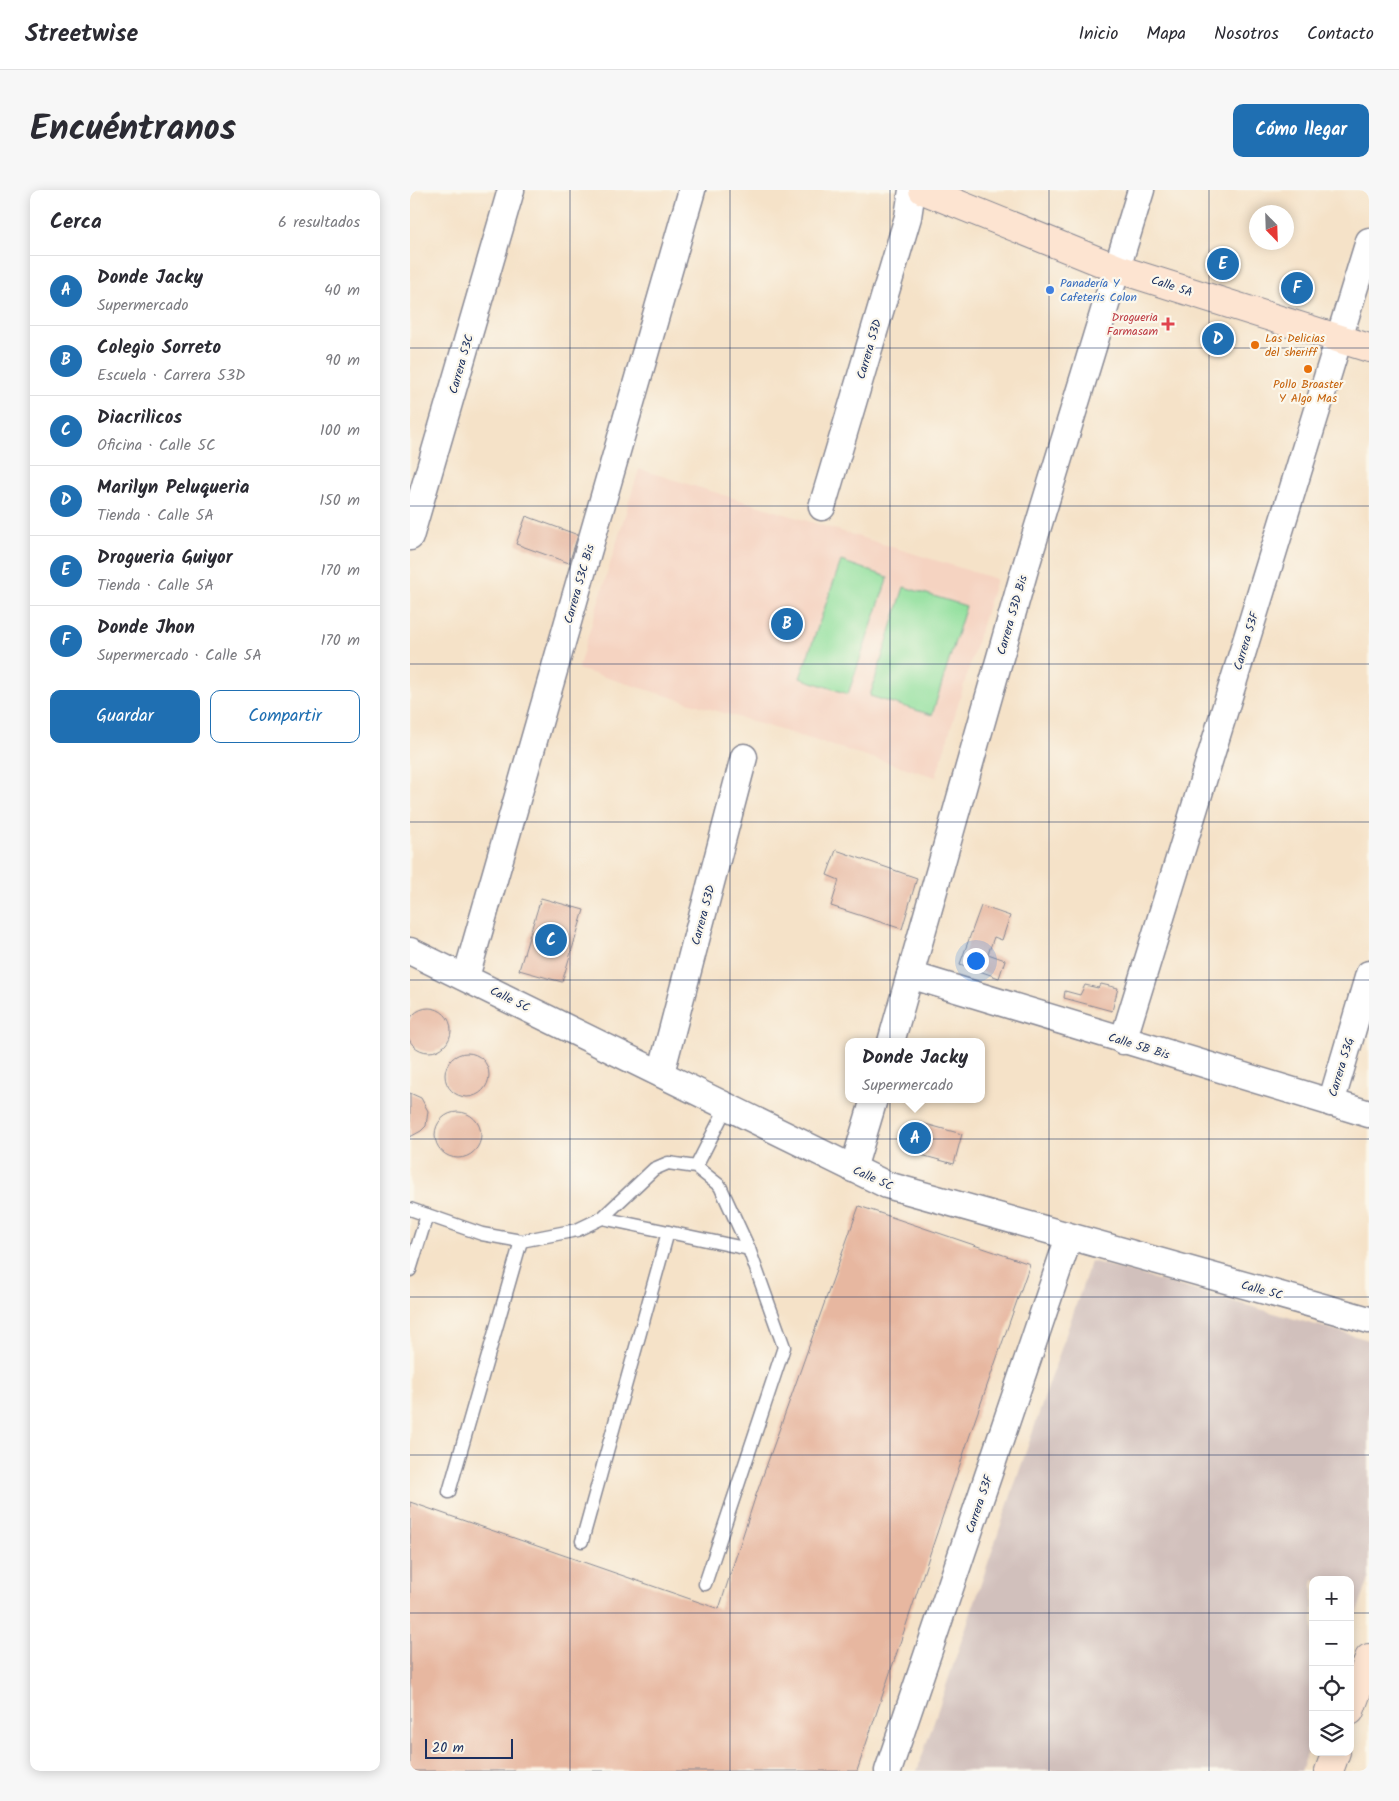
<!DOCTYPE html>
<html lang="es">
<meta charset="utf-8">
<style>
:root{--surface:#fff;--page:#f7f7f7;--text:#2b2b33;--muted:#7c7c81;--line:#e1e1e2;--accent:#1f6fb2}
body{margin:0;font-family:Kalam,sans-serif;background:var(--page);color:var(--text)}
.controls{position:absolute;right:15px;bottom:15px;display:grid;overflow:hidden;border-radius:10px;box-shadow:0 2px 12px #0003}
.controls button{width:45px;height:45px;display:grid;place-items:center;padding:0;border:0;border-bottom:1px solid var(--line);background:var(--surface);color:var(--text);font:25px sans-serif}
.compass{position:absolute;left:839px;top:15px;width:45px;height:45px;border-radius:50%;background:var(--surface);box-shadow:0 2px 12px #0003;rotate:157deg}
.scale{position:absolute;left:15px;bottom:12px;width:88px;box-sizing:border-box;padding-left:5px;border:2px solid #1b2f5e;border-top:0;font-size:14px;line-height:18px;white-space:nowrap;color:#1b2f5e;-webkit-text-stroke:4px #fbf7ec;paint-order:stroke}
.you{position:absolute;left:565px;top:770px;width:18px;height:18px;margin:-12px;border:4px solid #fff;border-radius:50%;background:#1a73e8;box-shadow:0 0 0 8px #1a73e833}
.badge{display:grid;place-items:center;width:32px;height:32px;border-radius:50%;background:var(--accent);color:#fff;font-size:16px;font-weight:700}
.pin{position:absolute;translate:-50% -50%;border:2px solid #fff;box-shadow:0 1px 5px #0006}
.popup{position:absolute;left:435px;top:848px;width:140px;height:65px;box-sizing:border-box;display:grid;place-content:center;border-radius:10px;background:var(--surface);filter:drop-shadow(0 1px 4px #0005);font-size:16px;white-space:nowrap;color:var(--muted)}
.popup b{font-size:19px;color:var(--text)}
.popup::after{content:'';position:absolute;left:50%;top:100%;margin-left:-10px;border:10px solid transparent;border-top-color:var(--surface)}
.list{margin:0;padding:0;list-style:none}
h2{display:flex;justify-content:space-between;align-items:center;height:65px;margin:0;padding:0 20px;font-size:21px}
h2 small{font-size:16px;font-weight:400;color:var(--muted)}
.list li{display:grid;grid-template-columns:32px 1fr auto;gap:15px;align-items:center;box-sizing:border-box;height:70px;padding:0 20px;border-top:1px solid var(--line)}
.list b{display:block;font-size:19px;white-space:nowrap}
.list p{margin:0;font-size:16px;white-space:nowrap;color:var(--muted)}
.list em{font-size:16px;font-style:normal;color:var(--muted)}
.actions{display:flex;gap:10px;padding:15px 20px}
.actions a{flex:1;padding:11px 0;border:1px solid var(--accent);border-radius:10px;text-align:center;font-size:18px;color:var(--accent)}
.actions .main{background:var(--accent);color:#fff}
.icon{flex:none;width:28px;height:28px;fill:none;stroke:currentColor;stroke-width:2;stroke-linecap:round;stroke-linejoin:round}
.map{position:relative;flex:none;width:959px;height:1581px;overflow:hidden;border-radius:10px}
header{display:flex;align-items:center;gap:30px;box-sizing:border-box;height:70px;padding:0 25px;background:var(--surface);border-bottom:1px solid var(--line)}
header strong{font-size:24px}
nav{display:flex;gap:28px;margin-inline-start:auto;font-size:18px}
.intro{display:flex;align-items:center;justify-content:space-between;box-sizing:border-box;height:120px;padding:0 30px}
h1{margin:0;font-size:35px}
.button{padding:12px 22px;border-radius:10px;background:var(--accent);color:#fff;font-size:18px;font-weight:700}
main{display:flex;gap:30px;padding:0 30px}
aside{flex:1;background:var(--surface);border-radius:10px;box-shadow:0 2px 12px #0003}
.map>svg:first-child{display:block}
.built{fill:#f5d3c1}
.industrial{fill:#d1c0bc}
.green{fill:#92e09e;stroke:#56887e}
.building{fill:#e7b7a0}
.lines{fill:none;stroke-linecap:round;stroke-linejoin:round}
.lane-casing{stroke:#888893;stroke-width:15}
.street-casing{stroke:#888893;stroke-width:29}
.secondary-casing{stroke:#888893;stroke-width:30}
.lane{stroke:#fff;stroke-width:12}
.street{stroke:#fff;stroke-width:26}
.secondary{stroke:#fde4d1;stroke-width:28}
.grid{fill:none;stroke:#1b2f5e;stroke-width:1;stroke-opacity:0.55}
.shop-dot{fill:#3f7fe0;stroke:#fbf7ec;stroke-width:2}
.health-dot{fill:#e0444e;stroke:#fbf7ec;stroke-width:2}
.food-dot{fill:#e8710a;stroke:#fbf7ec;stroke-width:2}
.labels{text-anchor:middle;stroke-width:4.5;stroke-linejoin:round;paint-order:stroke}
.shop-label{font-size:12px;fill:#366cbe;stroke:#fbf7ec;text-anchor:start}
.street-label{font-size:12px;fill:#1b2f5e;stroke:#fbf7ec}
.health-label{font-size:12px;fill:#be3a42;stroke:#fbf7ec;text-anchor:end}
.food-label{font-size:12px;fill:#c56008;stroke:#fbf7ec;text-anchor:start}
</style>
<header>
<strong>Streetwise</strong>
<nav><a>Inicio</a><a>Mapa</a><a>Nosotros</a><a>Contacto</a></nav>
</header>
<div class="intro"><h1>Encuéntranos</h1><a class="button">Cómo llegar</a></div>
<main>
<aside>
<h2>Cerca<small>6 resultados</small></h2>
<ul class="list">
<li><span class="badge">A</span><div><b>Donde Jacky</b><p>Supermercado</p></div><em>40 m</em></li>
<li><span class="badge">B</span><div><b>Colegio Sorreto</b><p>Escuela · Carrera 53D</p></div><em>90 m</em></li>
<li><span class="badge">C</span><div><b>Diacrilicos</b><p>Oficina · Calle 5C</p></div><em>100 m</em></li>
<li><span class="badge">D</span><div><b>Marilyn Peluqueria</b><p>Tienda · Calle 5A</p></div><em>150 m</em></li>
<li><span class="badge">E</span><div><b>Drogueria Guiyor</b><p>Tienda · Calle 5A</p></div><em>170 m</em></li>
<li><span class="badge">F</span><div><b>Donde Jhon</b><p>Supermercado · Calle 5A</p></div><em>170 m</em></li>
</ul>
<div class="actions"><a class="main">Guardar</a><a>Compartir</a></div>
</aside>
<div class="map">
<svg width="959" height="1581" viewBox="0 0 959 1581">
<rect width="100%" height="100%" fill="#fbf7ec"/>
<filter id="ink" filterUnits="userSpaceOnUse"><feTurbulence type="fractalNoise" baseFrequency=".02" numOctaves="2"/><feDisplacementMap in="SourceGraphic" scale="10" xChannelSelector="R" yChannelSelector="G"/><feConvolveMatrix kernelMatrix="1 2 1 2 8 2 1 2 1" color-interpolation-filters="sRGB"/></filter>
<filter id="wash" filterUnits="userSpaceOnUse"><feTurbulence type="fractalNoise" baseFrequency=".0096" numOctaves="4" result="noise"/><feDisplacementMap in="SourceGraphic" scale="20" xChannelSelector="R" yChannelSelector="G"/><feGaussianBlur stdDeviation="1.12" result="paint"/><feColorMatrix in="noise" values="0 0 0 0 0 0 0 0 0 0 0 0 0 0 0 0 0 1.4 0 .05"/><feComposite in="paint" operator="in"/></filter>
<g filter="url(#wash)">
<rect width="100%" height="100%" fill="#f5e2c8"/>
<!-- built -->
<path class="built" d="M 229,279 L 586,389 L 526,587 L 168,479 Z"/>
<!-- industrial -->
<path class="industrial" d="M 681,1071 L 959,1150 L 959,1389 L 940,1442 L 940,1390 L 903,1390 L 903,1548 L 891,1581 L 507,1581 Z"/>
<!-- green -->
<g class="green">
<path d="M 431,371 L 478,387 L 438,504 L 390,488 Z"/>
<path d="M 494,397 L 556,416 L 522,525 L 460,506 Z"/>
</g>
<g id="blocks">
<!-- building -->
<g class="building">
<path d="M 116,326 L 168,345 L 159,373 L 106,354 Z"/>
<path d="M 426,660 L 507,688 L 492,739 L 421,716 L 429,690 L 417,685 Z"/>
<path d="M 131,708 L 174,720 L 152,792 L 109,780 Z"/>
<path d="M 571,716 L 600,726 L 592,750 L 584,747 L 578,764 L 595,770 L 589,788 L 550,774 Z"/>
<path d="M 691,794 L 708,798 L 702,821 L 654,808 L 655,801 L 670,805 L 675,795 L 688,798 Z"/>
<circle cx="19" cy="840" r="22"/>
<circle cx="57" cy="885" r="22"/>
<path d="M 0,903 L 11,908 L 18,921 L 16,936 L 11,941 L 0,947 Z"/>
<circle cx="48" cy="945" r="23"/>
<path d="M 508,932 L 552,944 L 544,974 L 500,962 Z"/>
<path d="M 449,1016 L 620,1074 L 565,1230 L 447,1581 L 0,1581 L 0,1312 L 309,1419 L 346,1305 Z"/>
</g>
</g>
</g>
<g filter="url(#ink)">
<use href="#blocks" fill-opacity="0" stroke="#888893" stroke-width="1"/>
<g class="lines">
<!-- lane casing -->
<g class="lane-casing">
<g id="lane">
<path d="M 286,977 L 317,916"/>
<path d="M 0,1019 L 72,1044 L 111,1051 L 167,1040 L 192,1028 L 244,979 L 258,973 L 286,977 L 310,996 L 339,1059 L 374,1157 L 295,1394"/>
<path d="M 192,1028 L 339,1059"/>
<path d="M 0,1080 L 17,1025"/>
<path d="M 39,1302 L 111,1051"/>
<path d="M 172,1351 L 258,1042"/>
</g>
</g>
<!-- street casing -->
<g class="street-casing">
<g id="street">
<path d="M 412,317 L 498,27 L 502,0"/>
<path d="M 0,347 L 101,0"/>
<path d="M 0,761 L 477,995 L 959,1130"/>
<path d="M 500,785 L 959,924"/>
<path d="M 56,787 L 282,0"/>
<path d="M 713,851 L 959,51"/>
<path d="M 481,852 L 615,379 L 731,0"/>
<path d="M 251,883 L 334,567"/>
<path d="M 921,913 L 959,784"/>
<path d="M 443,979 L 464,909"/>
<path d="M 478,1581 L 659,1047"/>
</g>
</g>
<!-- secondary casing -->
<g class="secondary-casing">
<g id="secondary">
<path d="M 513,0 L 708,79 L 959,158"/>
<path d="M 940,1521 L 959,1468"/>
<path d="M 919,1581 L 926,1562"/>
</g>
</g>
<!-- lane -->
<use href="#lane" class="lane"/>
<!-- street -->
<use href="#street" class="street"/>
<!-- secondary -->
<use href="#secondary" class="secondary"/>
</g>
</g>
<!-- grid -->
<path class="grid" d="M 160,0 L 160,1581M 320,0 L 320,1581M 480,0 L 480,1581M 639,0 L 639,1581M 799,0 L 799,1581M 0,158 L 959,158M 0,316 L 959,316M 0,474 L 959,474M 0,632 L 959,632M 0,790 L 959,790M 0,949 L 959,949M 0,1107 L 959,1107M 0,1265 L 959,1265M 0,1423 L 903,1423M 940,1423 L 959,1423"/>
<!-- markers -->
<circle class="shop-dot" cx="640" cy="100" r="5"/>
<path class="health-dot" d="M755.5 126.5h5v5h5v5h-5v5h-5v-5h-5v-5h5z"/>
<g class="food-dot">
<circle cx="845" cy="155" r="5"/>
<circle cx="898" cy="179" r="5"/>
</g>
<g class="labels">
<!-- shop labels -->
<g class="shop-label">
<text x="650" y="97">Panadería Y<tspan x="650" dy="14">Cafeteris Colon</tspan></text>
</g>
<!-- street labels -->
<g class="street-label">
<text transform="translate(762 96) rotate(18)" y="4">Calle 5A</text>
<text transform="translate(459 159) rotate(-74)" y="4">Carrera 53D</text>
<text transform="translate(51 174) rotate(-74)" y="4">Carrera 53C</text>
<text transform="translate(169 394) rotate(-74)" y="4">Carrera 53C Bis</text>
<text transform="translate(602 425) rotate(-74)" y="4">Carrera 53D Bis</text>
<text transform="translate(836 451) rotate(-73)" y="4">Carrera 53F</text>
<text transform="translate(293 725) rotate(-75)" y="4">Carrera 53D</text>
<text transform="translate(100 809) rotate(26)" y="4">Calle 5C</text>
<text transform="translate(729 856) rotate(17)" y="4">Calle 5B Bis</text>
<text transform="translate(931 877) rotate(-73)" y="4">Carrera 53G</text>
<text transform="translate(463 988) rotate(24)" y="4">Calle 5C</text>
<text transform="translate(852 1100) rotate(15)" y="4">Calle 5C</text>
<text transform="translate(569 1314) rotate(-71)" y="4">Carrera 53F</text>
</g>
<!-- health labels -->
<g class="health-label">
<text x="748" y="131">Drogueria<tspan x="748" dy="14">Farmasam</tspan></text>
</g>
<!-- food labels -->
<g class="food-label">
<text x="855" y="152">Las Delicias<tspan x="855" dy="14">del sheriff</tspan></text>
<text x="898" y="198" text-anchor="middle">Pollo Broaster<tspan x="898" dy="14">Y Algo Mas</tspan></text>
</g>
</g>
</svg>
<div class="controls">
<button>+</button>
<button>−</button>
<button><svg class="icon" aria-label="locate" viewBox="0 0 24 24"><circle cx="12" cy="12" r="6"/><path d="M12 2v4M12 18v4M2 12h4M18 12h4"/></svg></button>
<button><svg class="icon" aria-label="layers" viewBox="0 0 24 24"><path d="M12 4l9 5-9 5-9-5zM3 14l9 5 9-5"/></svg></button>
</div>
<svg class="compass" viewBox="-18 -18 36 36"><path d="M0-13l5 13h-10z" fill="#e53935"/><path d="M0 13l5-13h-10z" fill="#7c7c81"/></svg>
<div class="scale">20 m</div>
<div class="you"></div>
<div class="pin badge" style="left:505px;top:948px">A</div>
<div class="popup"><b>Donde Jacky</b>Supermercado</div>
<div class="pin badge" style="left:377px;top:434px">B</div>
<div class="pin badge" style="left:141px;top:750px">C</div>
<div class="pin badge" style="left:808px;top:149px">D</div>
<div class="pin badge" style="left:813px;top:74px">E</div>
<div class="pin badge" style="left:887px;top:98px">F</div>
</div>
</main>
